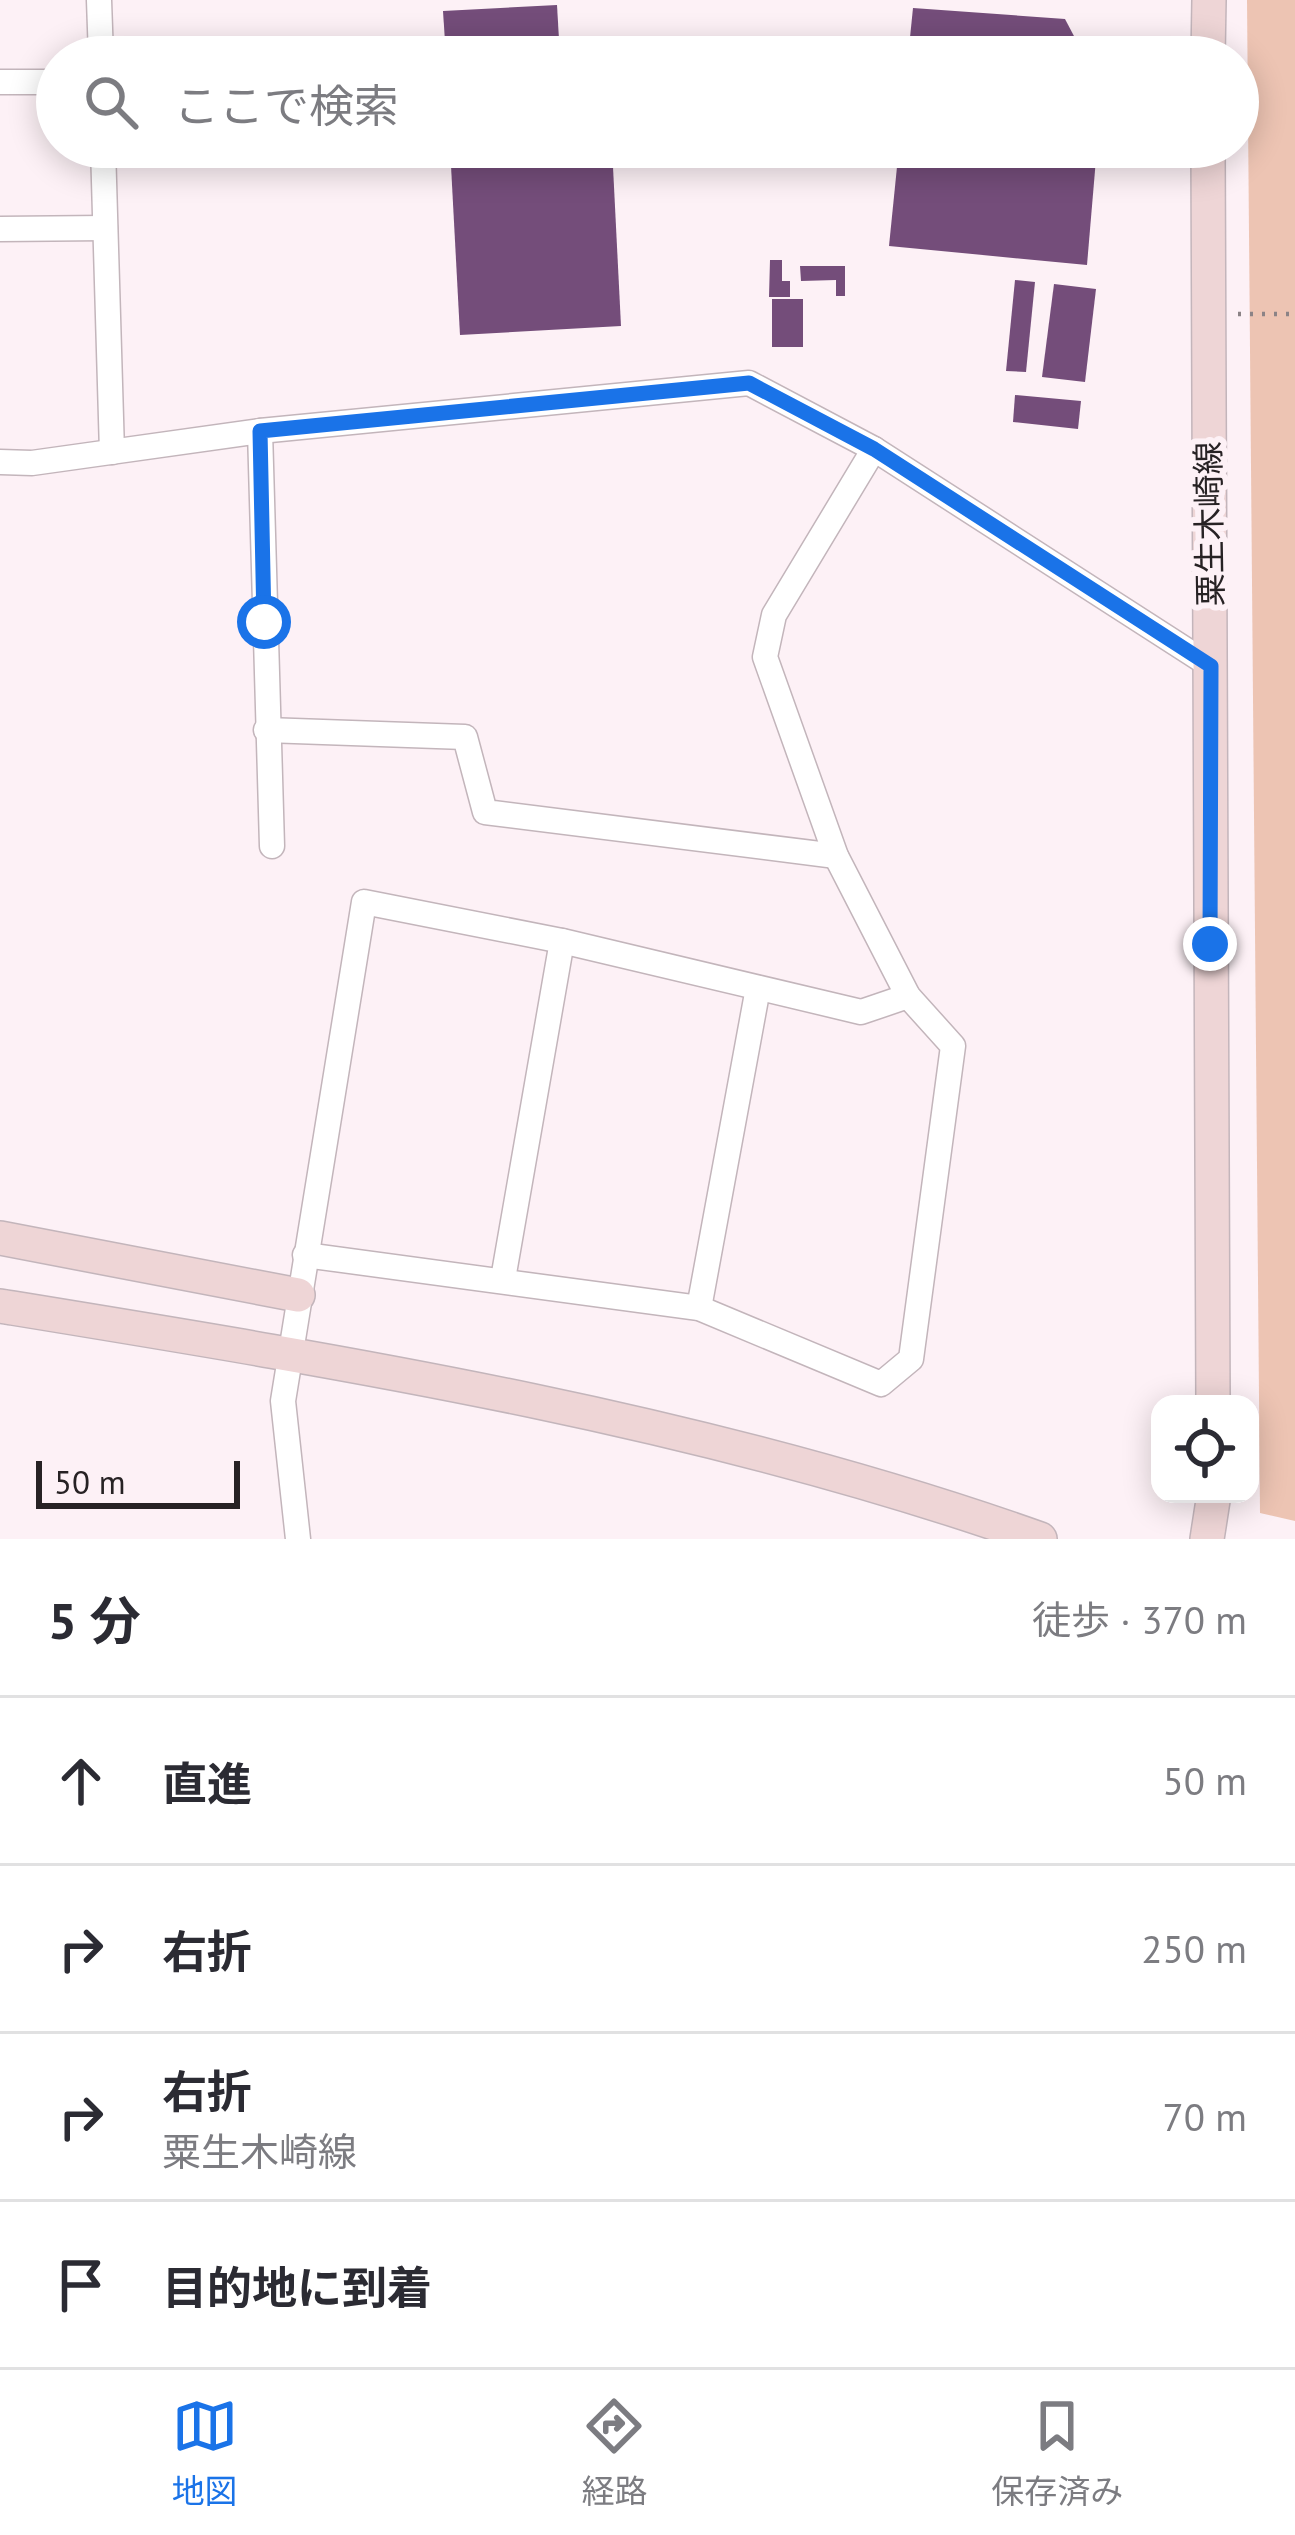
<!DOCTYPE html>
<html lang="ja">
<meta charset="utf-8">
<style>
:root{--surface:#fff;--page:#f2f2f3;--text:#2b2b33;--muted:#7c7c81;--line:#e1e1e2;--accent:#1a73e8}
body{margin:0;font-family:"PT Sans","Noto Sans JP",sans-serif;background:var(--page);color:var(--text)}
.controls{position:absolute;right:36px;bottom:36px;display:grid;overflow:hidden;border-radius:24px;box-shadow:0 6px 30px #0003}
.controls button{width:108px;height:108px;display:grid;place-items:center;padding:0;border:0;border-bottom:3px solid var(--line);background:var(--surface);color:var(--text);font:60px sans-serif}
.scale{position:absolute;left:36px;bottom:30px;width:204px;box-sizing:border-box;padding-left:12px;border:6px solid #272224;border-top:0;font-size:33px;line-height:42px;white-space:nowrap;color:#272224;-webkit-text-stroke:9px #fdf1f6;paint-order:stroke}
.stop{position:absolute;width:36px;height:36px;margin:-27px;border:9px solid #1a73e8;border-radius:50%;background:#fff}
.stop.end{background:#1a73e8;border-color:#fff;box-shadow:0 3px 12px #0008}
.list{margin:0;padding:0;list-style:none}
h2{display:flex;justify-content:space-between;align-items:center;height:156px;margin:0;padding:0 48px;font-size:51px}
h2 small{font-size:39px;font-weight:400;color:var(--muted)}
.list li{display:grid;grid-template-columns:78px 1fr auto;gap:36px;align-items:center;box-sizing:border-box;height:168px;padding:0 48px;border-top:3px solid var(--line)}
.list b{display:block;font-size:45px;white-space:nowrap}
.list p{margin:0;font-size:39px;white-space:nowrap;color:var(--muted)}
.list em{font-size:39px;font-style:normal;color:var(--muted)}
.icon{flex:none;width:66px;height:66px;fill:none;stroke:currentColor;stroke-width:2;stroke-linecap:round;stroke-linejoin:round}
.map{position:relative;flex:none;width:1295px;height:1539px;overflow:hidden}
.search{position:absolute;background:var(--surface);box-shadow:0 6px 30px #0003;left:36px;right:36px;top:36px;height:132px;display:flex;align-items:center;gap:30px;box-sizing:border-box;padding:0 42px;border-radius:66px;color:var(--muted);font-size:45px}
.sheet{height:828px;background:var(--surface)}
nav{display:flex;justify-content:space-around;align-items:center;box-sizing:border-box;height:168px;border-top:3px solid var(--line);background:var(--surface);font-size:33px;color:var(--muted)}
nav a{display:grid;justify-items:center;gap:6px}
nav .on{color:var(--accent)}
.map>svg:first-child{display:block}
.green{fill:#edc4b3}
.building{fill:#744d7a}
.lines{fill:none;stroke-linecap:round;stroke-linejoin:round}
.street-casing{stroke:#c3b5bb;stroke-width:27}
.secondary-casing{stroke:#c3b5bb;stroke-width:36}
.path{stroke:#8b8386;stroke-width:4.5;stroke-dasharray:3 9;stroke-linecap:butt}
.street{stroke:#fff;stroke-width:24}
.secondary{stroke:#eed5d6;stroke-width:33}
.route{stroke:#1a73e8;stroke-width:15}
.labels{text-anchor:middle;stroke-width:12;stroke-linejoin:round;paint-order:stroke}
.street-label{font-size:33px;fill:#272224;stroke:#fdf1f6}
</style>
<div class="map">
<svg width="1295" height="1539" viewBox="0 0 1295 1539">
<rect width="100%" height="100%" fill="#fdf1f6"/>
<!-- green -->
<path class="green" d="M 1247,0 L 1295,0 L 1295,1521 L 1260,1513 Z"/>
<!-- building -->
<g class="building">
<path d="M 557,5 L 560,57 L 446,57 L 443,11 Z"/>
<path d="M 913,8 L 1065,19 L 1085,57 L 908,57 Z"/>
<path d="M 450,147 L 612,147 L 621,326 L 460,335 Z"/>
<path d="M 899,147 L 1097,147 L 1087,265 L 889,246 Z"/>
<path d="M 770,260 L 782,260 L 782,281 L 790,281 L 790,297 L 769,297 Z"/>
<path d="M 800,266 L 845,266 L 845,296 L 836,296 L 836,280 L 801,281 Z"/>
<path d="M 1015,280 L 1035,282 L 1026,372 L 1006,371 Z"/>
<path d="M 1054,284 L 1096,289 L 1085,382 L 1042,377 Z"/>
<rect x="772" y="299" width="31" height="48"/>
<path d="M 1015,395 L 1081,401 L 1078,429 L 1013,422 Z"/>
</g>
<g class="lines">
<!-- street casing -->
<g class="street-casing">
<g id="street">
<path d="M 99,0 L 101,57"/>
<path d="M 0,82 L 57,82"/>
<path d="M 103,147 L 112,452"/>
<path d="M 0,229 L 105,228"/>
<path d="M 260,431 L 272,846"/>
<path d="M 0,462 L 32,463 L 260,431 L 749,383 L 874,449 L 1211,666"/>
<path d="M 266,730 L 465,737 L 485,812 L 836,856"/>
<path d="M 305,1255 L 699,1308 L 881,1384 L 911,1359 L 953,1046 L 908,996 L 836,856 L 765,657 L 774,615 L 874,449"/>
<path d="M 503,1279 L 562,941"/>
<path d="M 699,1308 L 758,988"/>
<path d="M 298,1539 L 283,1401 L 364,902 L 562,941 L 861,1012 L 908,996"/>
</g>
</g>
<!-- secondary casing -->
<g class="secondary-casing">
<g id="secondary">
<path d="M 1208,57 L 1209,0"/>
<path d="M 1208,147 L 1213,1404"/>
<path d="M 0,1238 L 298,1295"/>
<path d="M 0,1306 C 350,1363 705,1420 1040,1539"/>
<path d="M 1207,1539 L 1214,1494"/>
</g>
</g>
<!-- path -->
<path class="path" d="M 1238,314 L 1295,314"/>
<!-- street -->
<use href="#street" class="street"/>
<!-- secondary -->
<use href="#secondary" class="secondary"/>
</g>
<g class="lines">
<!-- route -->
<path class="route" d="M 264,622 L 260,431 L 749,383 L 874,449 L 1211,666 L 1210,944"/>
</g>
<g class="labels">
<!-- street labels -->
<g class="street-label">
<text transform="translate(1209 524) rotate(-91)" y="12">粟生木崎線</text>
</g>
</g>
</svg>
<div class="controls">
<button><svg class="icon" aria-label="locate" viewBox="0 0 24 24"><circle cx="12" cy="12" r="6"/><path d="M12 2v4M12 18v4M2 12h4M18 12h4"/></svg></button>
</div>
<div class="scale">50 m</div>
<div class="stop" style="left:264px;top:622px"></div>
<div class="stop end" style="left:1210px;top:944px"></div>
<div class="search"><svg class="icon" aria-label="search" viewBox="0 0 24 24"><circle cx="10" cy="10" r="6"/><path d="M15 15l6 6"/></svg>ここで検索</div>
</div>
<section class="sheet">
<h2>5 分<small>徒歩 · 370 m</small></h2>
<ul class="list">
<li><svg class="icon" aria-label="ahead" viewBox="0 0 24 24"><path d="M12 20V5M6 11l6-6 6 6"/></svg><div><b>直進</b></div><em>50 m</em></li>
<li><svg class="icon" aria-label="right" viewBox="0 0 24 24"><path d="M7 20v-9h11M14 6l5 5-5 5"/></svg><div><b>右折</b></div><em>250 m</em></li>
<li><svg class="icon" aria-label="right" viewBox="0 0 24 24"><path d="M7 20v-9h11M14 6l5 5-5 5"/></svg><div><b>右折</b><p>粟生木崎線</p></div><em>70 m</em></li>
<li><svg class="icon" aria-label="arrive" viewBox="0 0 24 24"><path d="M6 21V4h12l-3 4 3 4H6"/></svg><div><b>目的地に到着</b></div></li>
</ul>
</section>
<nav>
<a class="on"><svg class="icon" aria-label="map" viewBox="0 0 24 24"><path d="M3 6l6-2 6 2 6-2v14l-6 2-6-2-6 2zM9 4v14M15 6v14"/></svg>地図</a>
<a><svg class="icon" aria-label="directions" viewBox="0 0 24 24"><path d="M12 3l9 9-9 9-9-9zM9 14v-3h6M13 9l2 2-2 2"/></svg>経路</a>
<a><svg class="icon" aria-label="saved" viewBox="0 0 24 24"><path d="M7 4h10v16l-5-4-5 4z"/></svg>保存済み</a>
</nav>
